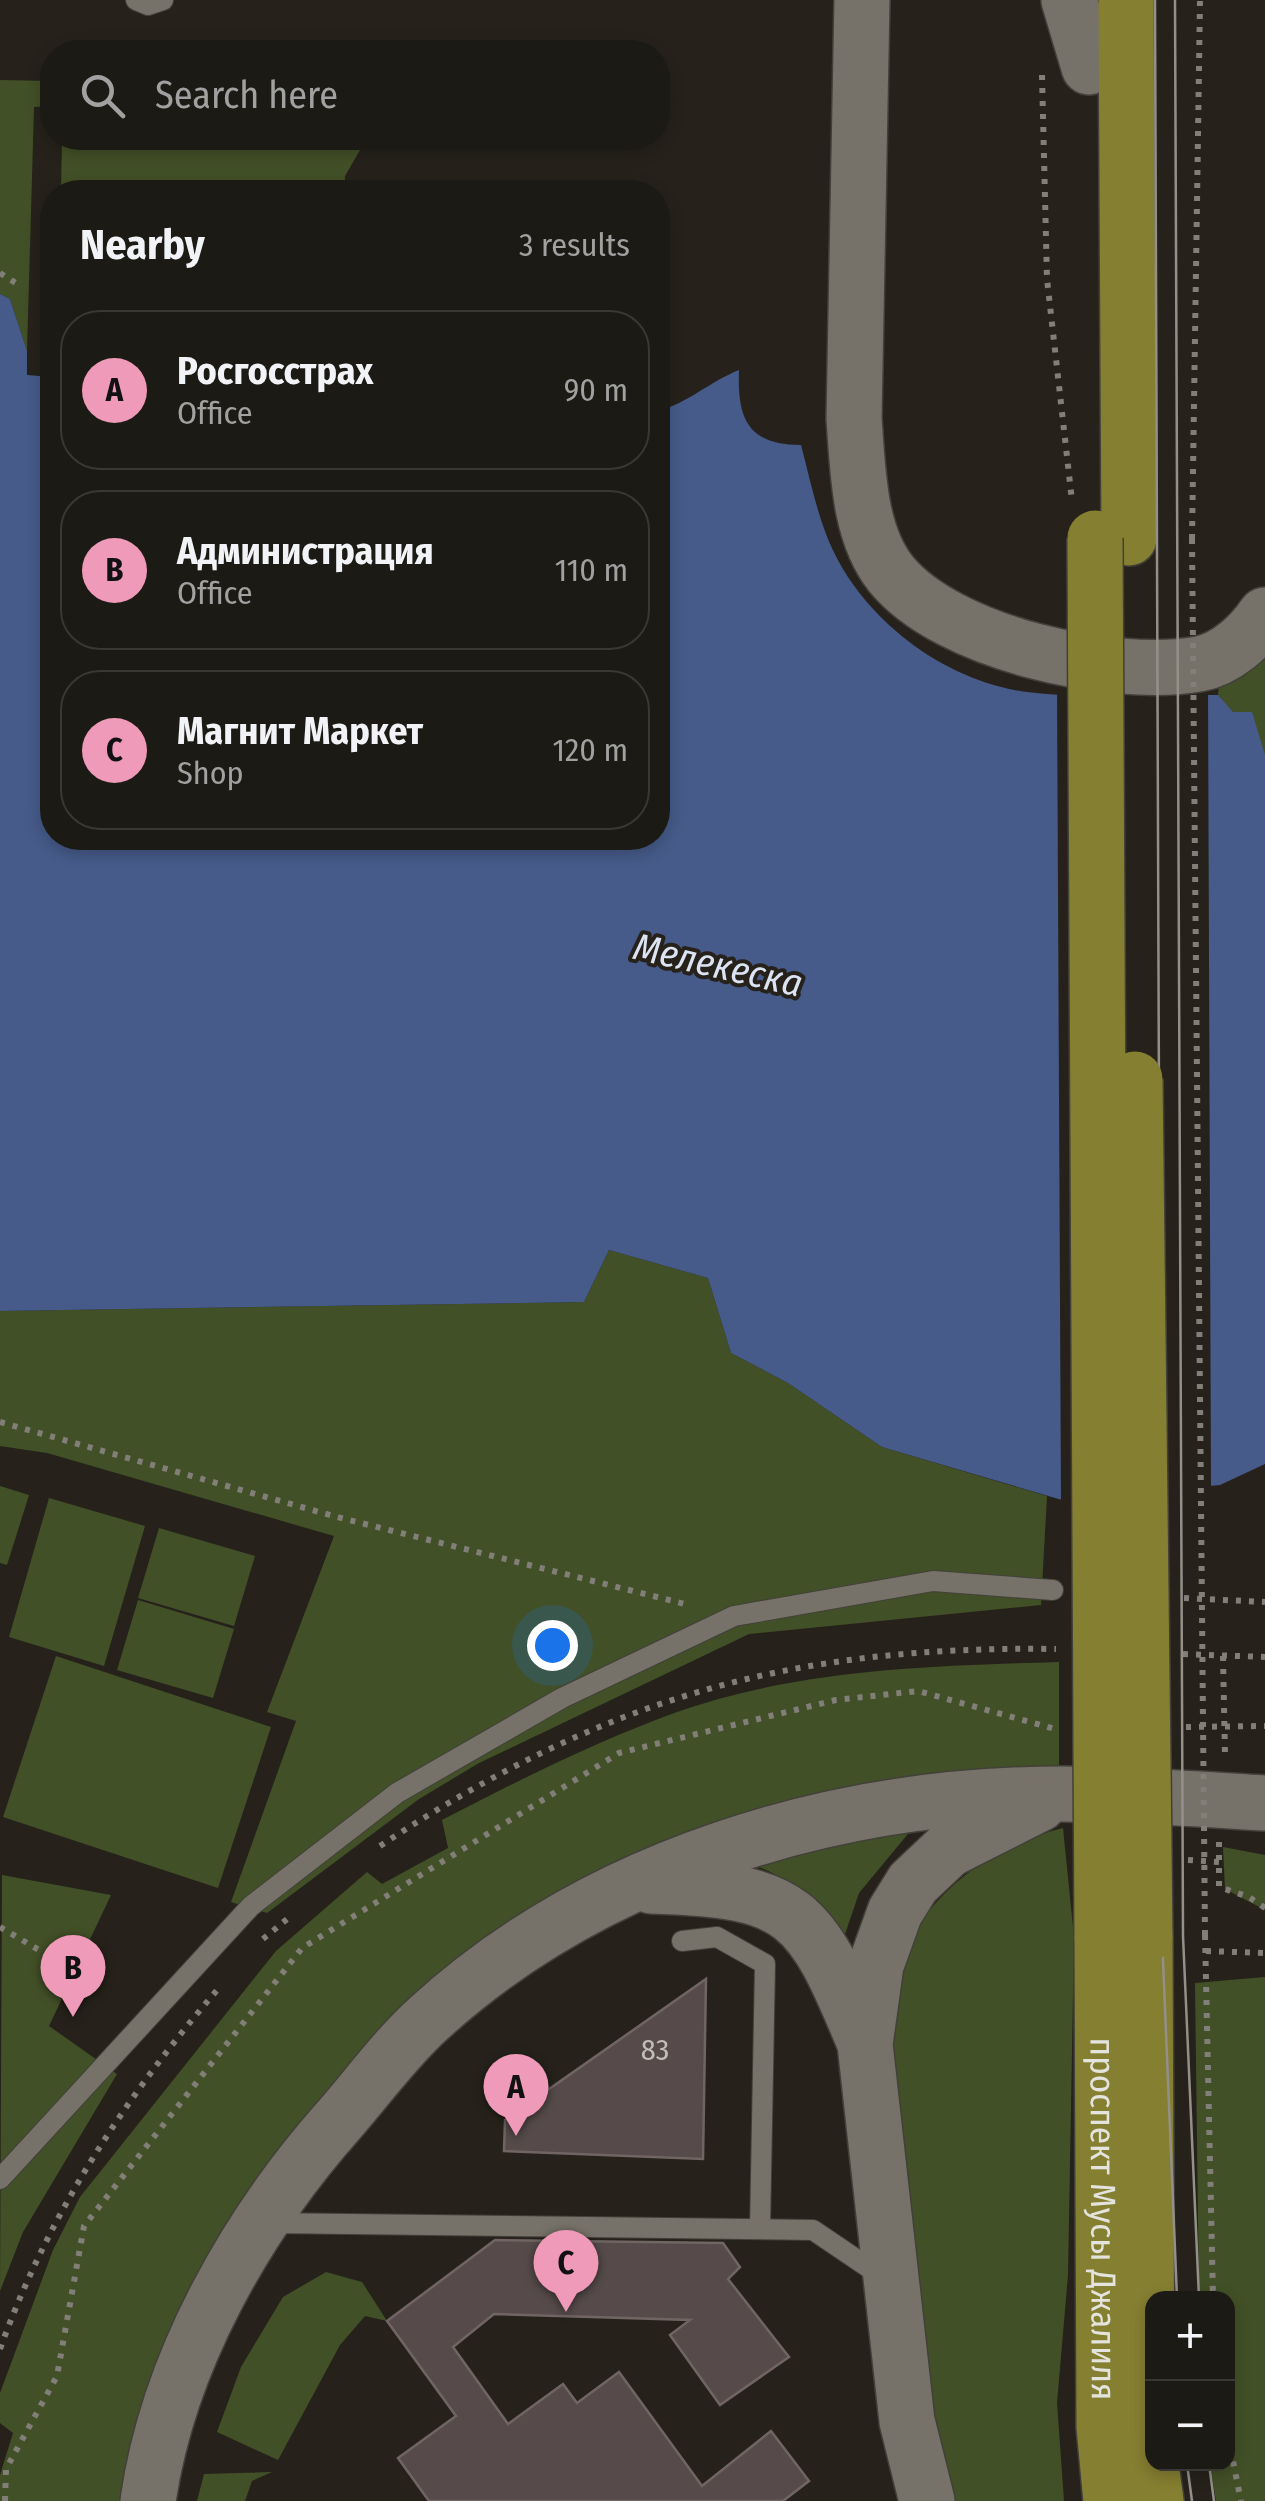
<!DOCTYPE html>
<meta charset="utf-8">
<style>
:root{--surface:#1c1a14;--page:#292722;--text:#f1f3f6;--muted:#a0a1a0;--line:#3a3834;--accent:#ef9ab8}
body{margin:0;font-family:"Fira Sans Condensed",sans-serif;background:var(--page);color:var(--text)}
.controls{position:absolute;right:30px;bottom:30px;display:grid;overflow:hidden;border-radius:20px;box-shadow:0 5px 15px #0003}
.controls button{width:90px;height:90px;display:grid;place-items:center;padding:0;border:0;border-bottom:2px solid var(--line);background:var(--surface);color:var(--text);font:50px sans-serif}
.you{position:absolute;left:552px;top:1645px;width:35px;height:35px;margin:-25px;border:8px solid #fff;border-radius:50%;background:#1a73e8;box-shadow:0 0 0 15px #1a73e833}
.badge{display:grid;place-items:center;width:65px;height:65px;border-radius:50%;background:var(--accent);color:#111;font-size:32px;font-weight:700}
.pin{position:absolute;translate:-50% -82px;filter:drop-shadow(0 2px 5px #0008)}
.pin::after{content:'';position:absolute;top:52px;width:35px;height:30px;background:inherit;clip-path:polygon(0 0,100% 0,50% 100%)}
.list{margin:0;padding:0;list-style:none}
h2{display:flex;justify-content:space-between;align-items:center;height:130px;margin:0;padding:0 40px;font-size:42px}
h2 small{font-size:32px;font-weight:400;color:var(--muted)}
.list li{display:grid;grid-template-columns:65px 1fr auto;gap:30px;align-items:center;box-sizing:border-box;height:160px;margin:0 20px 20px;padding:0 20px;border:2px solid var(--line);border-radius:40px}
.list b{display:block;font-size:38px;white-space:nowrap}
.list p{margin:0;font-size:32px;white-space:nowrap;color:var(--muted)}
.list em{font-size:32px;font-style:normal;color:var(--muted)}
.icon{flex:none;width:55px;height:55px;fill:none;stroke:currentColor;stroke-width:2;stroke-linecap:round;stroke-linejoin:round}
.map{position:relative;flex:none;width:1265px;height:2501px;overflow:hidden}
.search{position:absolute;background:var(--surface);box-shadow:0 5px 15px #0003;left:40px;top:40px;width:630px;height:110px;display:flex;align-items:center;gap:25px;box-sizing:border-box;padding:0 35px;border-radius:40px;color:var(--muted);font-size:38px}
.panel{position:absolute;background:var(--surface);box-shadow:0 5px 15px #0003;left:40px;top:180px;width:630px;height:670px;border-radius:40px}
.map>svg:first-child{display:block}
.green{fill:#425027}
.water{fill:#465b8a}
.pier{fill:#26221b}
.building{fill:#564b4a;stroke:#716564;stroke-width:2.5}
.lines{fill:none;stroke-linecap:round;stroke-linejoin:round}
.lane-casing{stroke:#42403a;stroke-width:22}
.secondary-casing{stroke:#42403a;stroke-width:58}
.primary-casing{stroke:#42403a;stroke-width:58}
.path{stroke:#827e78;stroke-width:6;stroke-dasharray:5 8;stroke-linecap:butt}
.lane{stroke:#777269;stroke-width:20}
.secondary{stroke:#777269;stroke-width:55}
.primary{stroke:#857f31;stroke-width:55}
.tram{stroke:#93908a;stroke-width:2.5}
.primary-bridge-casing{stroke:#42403a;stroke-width:58;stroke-linecap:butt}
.path-bridge{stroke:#827e78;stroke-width:6;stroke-dasharray:5 8;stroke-linecap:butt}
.primary-bridge{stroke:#857f31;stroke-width:55}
.labels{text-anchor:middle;stroke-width:8;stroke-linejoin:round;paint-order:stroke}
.number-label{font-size:30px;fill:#c1bdb8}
.street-label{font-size:35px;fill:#e5e3dd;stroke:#26221b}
.water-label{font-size:38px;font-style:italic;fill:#dce4f3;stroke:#26221b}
</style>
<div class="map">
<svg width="1265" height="2501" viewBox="0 0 1265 2501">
<rect width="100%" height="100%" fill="#26221b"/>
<!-- green -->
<g class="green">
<path d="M 0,80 L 52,81 L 52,106 L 34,107 L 27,351 L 10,299 L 0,294 Z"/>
<path d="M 62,138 L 367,138 L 345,176 L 344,192 L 61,192 Z"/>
<path d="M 1265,656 L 1265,755 L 1218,695 L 1219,683 L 1243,677 Z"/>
<path d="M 609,1250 L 708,1278 L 731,1353 L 788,1383 L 882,1447 L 1047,1496 L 1041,1605 L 749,1634 L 479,1763 L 419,1799 L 267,1913 L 231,1902 L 296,1721 L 267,1712 L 334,1536 L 47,1453 L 0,1446 L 0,1311 L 584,1302 Z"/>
<path d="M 0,1486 L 29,1495 L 7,1565 L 0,1563 Z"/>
<path d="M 49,1498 L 145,1526 L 104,1666 L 9,1637 Z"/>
<path d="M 159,1528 L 255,1556 L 234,1626 L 138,1598 Z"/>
<path d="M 138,1600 L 234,1629 L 213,1698 L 117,1670 Z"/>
<path d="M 56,1656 L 271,1727 L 218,1888 L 3,1817 Z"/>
<path d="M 1059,1662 L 1059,1781 L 666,1854 L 333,2110 L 135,2501 L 0,2501 L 0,2475 L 13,2433 L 0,2423 L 0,2393 L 53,2250 L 80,2197 L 276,1951 L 367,1872 L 382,1884 L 448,1848 L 442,1820 C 519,1780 595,1742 677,1712 C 799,1669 931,1666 1059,1662 Z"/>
<path d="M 917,1823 L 859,1893 L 841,1946 C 812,1900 799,1880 745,1862 Z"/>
<path d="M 1063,1828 L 1074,1937 L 1068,2275 L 1057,2403 L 1064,2501 L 944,2501 C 938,2474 930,2447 926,2419 C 917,2367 916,2312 912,2260 C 905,2187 874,2003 908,1942 C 941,1883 999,1844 1063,1828 Z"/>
<path d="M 1223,1847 L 1265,1855 L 1265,1910 L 1225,1889 Z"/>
<path d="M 2,1875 L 111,1895 L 49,2026 L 117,2074 L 23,2232 L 0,2291 Z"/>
<path d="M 1265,1977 L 1265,2501 L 1216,2501 L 1210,2464 L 1228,2464 L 1228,2298 L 1199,2298 L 1195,1983 Z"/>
<path d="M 326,2272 L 362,2282 L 387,2321 L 365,2316 L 340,2345 L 278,2460 L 217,2432 L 241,2367 L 283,2297 Z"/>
<path d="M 272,2472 L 252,2481 L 245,2501 L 197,2501 L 204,2474 Z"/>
</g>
<!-- water -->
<path class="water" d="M 0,294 L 10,299 L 27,351 L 27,375 L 52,377 L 52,838 L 658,838 L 658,411 C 688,403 709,382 739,370 C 737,419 748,445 801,445 C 809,475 815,505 826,534 C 856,614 941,681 1027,692 C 1088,700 1155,694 1218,695 L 1233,712 L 1252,712 L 1265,755 L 1265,1464 L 1220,1485 L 1062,1500 L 882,1447 L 788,1383 L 731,1353 L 708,1278 L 609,1250 L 584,1302 L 0,1311 Z"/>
<!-- pier -->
<path class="pier" d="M 1057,688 L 1208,690 L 1211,1491 L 1061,1505 Z"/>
<!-- building -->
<g class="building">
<path d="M 706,1979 L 703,2159 L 504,2151 L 505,2120 Z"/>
<path d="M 495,2240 L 723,2243 L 740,2267 L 728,2279 L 789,2357 L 720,2405 L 670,2335 L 690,2320 L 494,2314 L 453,2347 L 508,2424 L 563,2384 L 577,2403 L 619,2372 L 702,2486 L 771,2431 L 809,2481 L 783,2501 L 429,2501 L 398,2458 L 456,2416 L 387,2321 Z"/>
</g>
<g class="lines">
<!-- lane casing -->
<g class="lane-casing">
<g id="lane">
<path d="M 136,0 L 148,5 L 163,0"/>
<path d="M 682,1941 L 717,1937 L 765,1964 L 760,2229"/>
<path d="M 0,2179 L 251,1906 L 397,1793 L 562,1698 L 734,1616 L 933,1581 L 1053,1590"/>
<path d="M 268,2223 L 813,2230 L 884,2278"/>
</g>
</g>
<!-- secondary casing -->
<g class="secondary-casing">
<g id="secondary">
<path d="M 862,0 L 854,419 C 858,468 858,533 891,574 C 948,644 1113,679 1199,664 C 1226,659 1250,637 1265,615"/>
<path d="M 1069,0 L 1089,67"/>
<path d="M 651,1886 C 797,1890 810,1911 864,2041"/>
<path d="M 148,2501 C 168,2362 246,2225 338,2121 C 367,2088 395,2049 428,2019 C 596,1865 836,1794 1061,1794 C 1129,1794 1197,1799 1265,1803"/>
<path d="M 927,2501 L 907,2421 L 865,2044 L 876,1965 L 895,1912 L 913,1883 L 948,1850 L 1039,1804"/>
</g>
</g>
<!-- primary casing -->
<g class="primary-casing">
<g id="primary">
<path d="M 1126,0 L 1129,538"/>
<path d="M 1145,1936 L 1147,2436 L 1156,2501"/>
<path id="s1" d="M 1102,1937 L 1104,2427 L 1111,2501"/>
</g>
</g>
<!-- path -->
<g class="path">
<path d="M 1042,75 L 1047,279 L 1072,501"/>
<path d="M 0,273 L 19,285"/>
<path d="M 1192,539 L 1200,0"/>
<path d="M 0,1422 L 337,1517 L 689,1605"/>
<path d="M 1184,1598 L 1265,1602"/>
<path d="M 1183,1654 L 1265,1657"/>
<path d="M 1223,1656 L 1225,1755"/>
<path d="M 1186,1727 L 1265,1726"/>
<path d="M 1219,1842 L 1219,1887 L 1249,1897 L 1265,1908"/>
<path d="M 380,1846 C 602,1699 791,1645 1056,1649"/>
<path d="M 1188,1860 L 1219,1862"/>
<path d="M 0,1927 L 83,1976"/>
<path d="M 1205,1935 L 1213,2298"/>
<path d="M 263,1939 L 292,1915"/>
<path d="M 1206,1951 L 1265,1953"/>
<path d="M 0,2349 C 48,2215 125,2097 218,1989"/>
<path d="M 1228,2436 L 1241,2501"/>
<path d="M 5,2501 L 6,2469 L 57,2376 L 84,2226 L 302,1948 L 619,1753 L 836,1700 L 918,1691 L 1059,1730"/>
</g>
<!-- lane -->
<use href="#lane" class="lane"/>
<!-- secondary -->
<use href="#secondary" class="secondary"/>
<!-- primary -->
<use href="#primary" class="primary"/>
<!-- tram -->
<g class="tram">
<path d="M 1155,0 L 1162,1936 L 1177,2298"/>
<path d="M 1175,0 L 1183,1936 L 1199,2298"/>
<path d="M 1187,2464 L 1192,2501"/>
<path d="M 1209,2464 L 1214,2501"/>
</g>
<!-- primary-bridge casing -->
<g class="primary-bridge-casing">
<g id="primary-bridge">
<path d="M 1095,538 L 1102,1937"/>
<path d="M 1135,1079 L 1145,1936"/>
</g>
</g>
<!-- path-bridge -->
<path class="path-bridge" d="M 1192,539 L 1205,1935"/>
<!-- primary-bridge -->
<use href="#primary-bridge" class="primary-bridge"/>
</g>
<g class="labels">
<!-- number labels -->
<g class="number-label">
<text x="655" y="2060">83</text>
</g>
<!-- street labels -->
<g class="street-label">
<text dy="12" stroke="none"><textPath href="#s1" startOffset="282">проспект Мусы Джалиля</textPath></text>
</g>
<!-- water labels -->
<g class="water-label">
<text transform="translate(718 965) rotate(13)" y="13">Мелекеска</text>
</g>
</g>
</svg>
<div class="controls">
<button>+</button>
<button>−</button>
</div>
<div class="you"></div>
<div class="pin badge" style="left:516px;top:2136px">A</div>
<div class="pin badge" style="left:73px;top:2017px">B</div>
<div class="pin badge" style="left:566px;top:2312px">C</div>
<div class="search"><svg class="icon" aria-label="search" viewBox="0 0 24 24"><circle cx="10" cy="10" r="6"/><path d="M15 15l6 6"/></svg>Search here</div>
<section class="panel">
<h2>Nearby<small>3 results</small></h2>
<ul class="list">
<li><span class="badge">A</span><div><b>Росгосстрах</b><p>Office</p></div><em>90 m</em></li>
<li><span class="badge">B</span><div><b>Администрация</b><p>Office</p></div><em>110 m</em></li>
<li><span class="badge">C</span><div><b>Магнит Маркет</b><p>Shop</p></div><em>120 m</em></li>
</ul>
</section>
</div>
